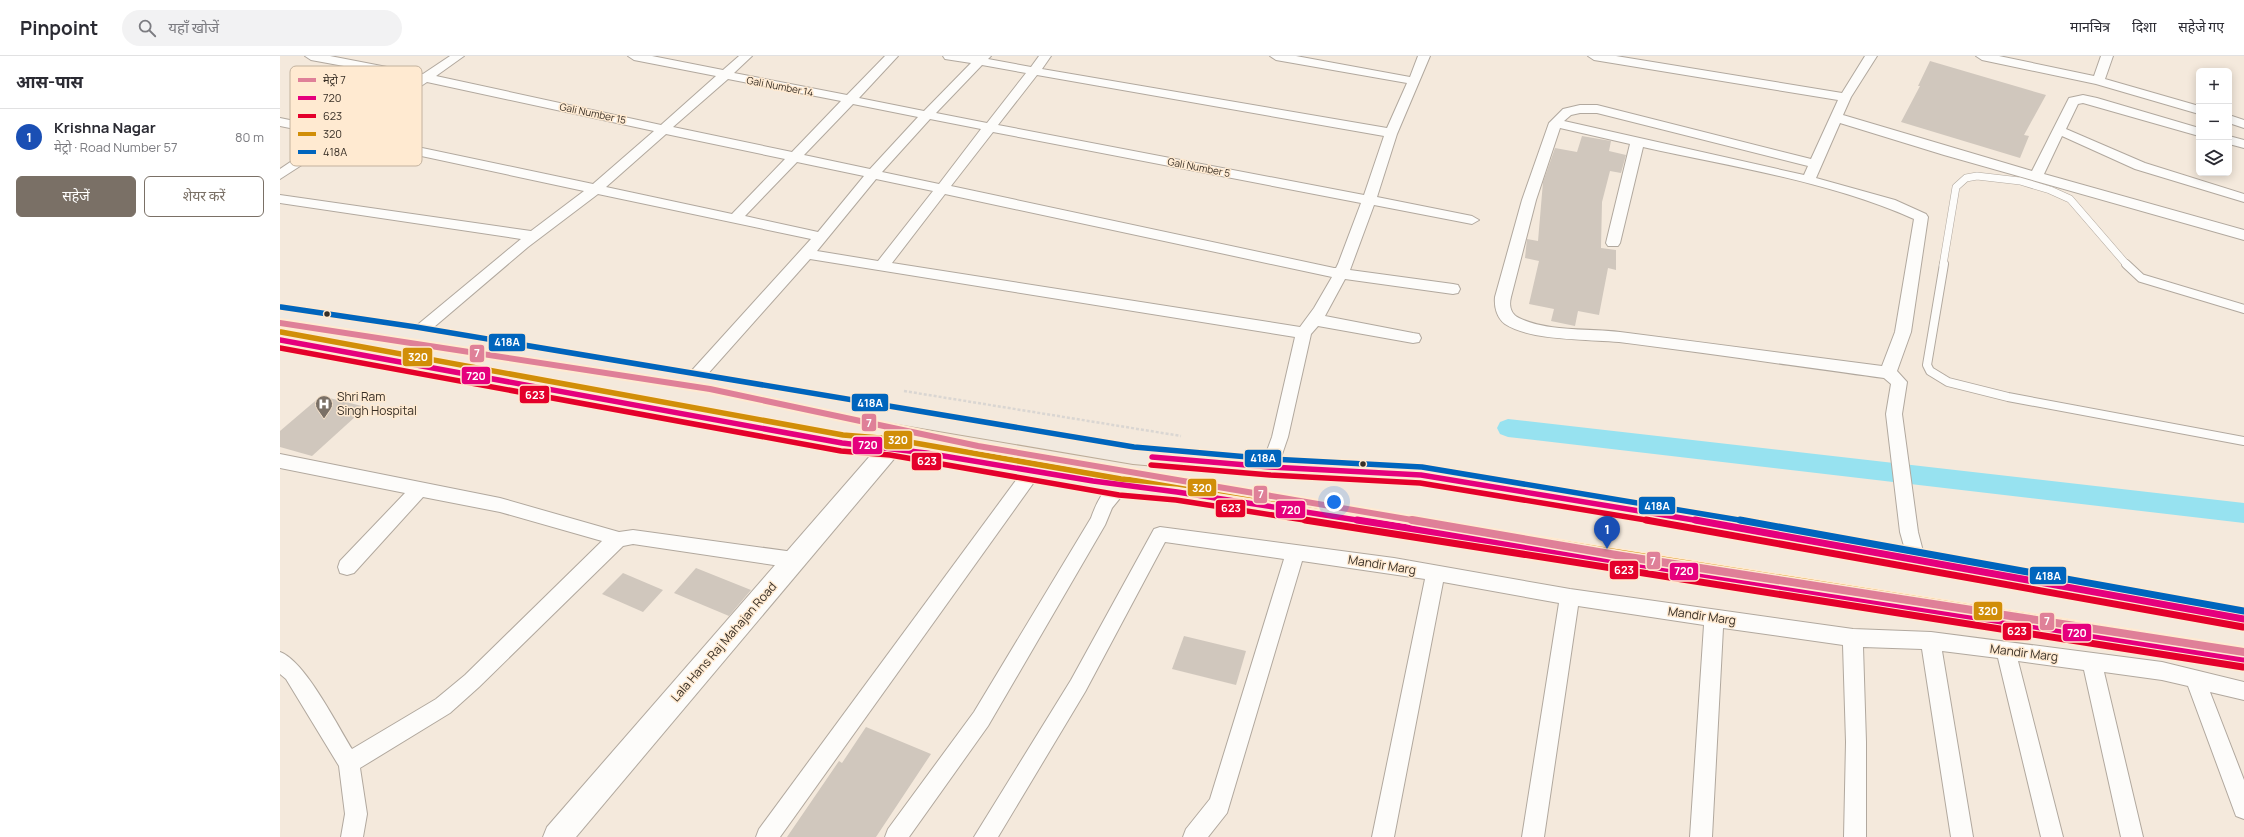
<!DOCTYPE html>
<html lang="hi">
<meta charset="utf-8">
<style>
:root{--surface:#fff;--page:#f2f2f3;--text:#2b2b33;--muted:#7c7c81;--line:#e1e1e2;--accent:#7a7066}
body{margin:0;font-family:Manrope,"Noto Sans Devanagari",sans-serif;background:var(--page);color:var(--text)}
.controls{position:absolute;right:12px;top:12px;display:grid;overflow:hidden;border-radius:6px;box-shadow:0 2px 10px #0003}
.controls button{width:36px;height:36px;display:grid;place-items:center;padding:0;border:0;border-bottom:1px solid var(--line);background:var(--surface);color:var(--text);font:20px sans-serif}
.you{position:absolute;left:1054px;top:446px;width:14px;height:14px;margin:-10px;border:3px solid #fff;border-radius:50%;background:#1a73e8;box-shadow:0 0 0 6px #1a73e833}
.badge{display:grid;place-items:center;width:26px;height:26px;border-radius:50%;background:var(--accent);color:#fff;font-size:13px;font-weight:700}
.pin{position:absolute;translate:-50% -33px;filter:drop-shadow(0 1px 2px #0008)}
.pin::after{content:'';position:absolute;top:21px;width:14px;height:12px;background:inherit;clip-path:polygon(0 0,100% 0,50% 100%)}
.list{margin:0;padding:0;list-style:none}
h2{display:flex;justify-content:space-between;align-items:center;height:52px;margin:0;padding:0 16px;font-size:17px}
h2 small{font-size:13px;font-weight:400;color:var(--muted)}
.list li{display:grid;grid-template-columns:26px 1fr auto;gap:12px;align-items:center;box-sizing:border-box;height:56px;padding:0 16px;border-top:1px solid var(--line)}
.list b{display:block;font-size:15px;white-space:nowrap}
.list p{margin:0;font-size:13px;white-space:nowrap;color:var(--muted)}
.list em{font-size:13px;font-style:normal;color:var(--muted)}
.actions{display:flex;gap:8px;padding:12px 16px}
.actions a{flex:1;padding:9px 0;border:1px solid var(--accent);border-radius:6px;text-align:center;font-size:14px;color:var(--accent)}
.actions .main{background:var(--accent);color:#fff}
.icon{flex:none;width:22px;height:22px;fill:none;stroke:currentColor;stroke-width:2;stroke-linecap:round;stroke-linejoin:round}
.map{position:relative;flex:none;width:1964px;height:781px;overflow:hidden}
header{display:flex;align-items:center;gap:24px;box-sizing:border-box;height:56px;padding:0 20px;background:var(--surface);border-bottom:1px solid var(--line)}
header strong{font-size:19px}
nav{display:flex;gap:22px;margin-inline-start:auto;font-size:14px}
.search{width:280px;height:36px;background:var(--page);display:flex;align-items:center;gap:10px;box-sizing:border-box;padding:0 14px;border-radius:22px;color:var(--muted);font-size:15px}
main{display:flex}
aside{flex:1;background:var(--surface)}
.map>svg:first-child{display:block}
.lines{fill:none;stroke-linecap:round;stroke-linejoin:round}
.canal{fill:#97e2f0;fill-rule:evenodd}
.building{fill:#d0c7bd}
.service-far1-casing{stroke:#b1a89e;stroke-width:8}
.service-casing{stroke:#b1a89e;stroke-width:10}
.minor-casing{stroke:#b1a89e;stroke-width:2}
.tertiary-casing{stroke:#b1a89e;stroke-width:2}
.primary-casing{stroke:#bcac98;stroke-width:2}
.path{stroke:#dad6d2;stroke-width:2.5;stroke-dasharray:3 2;stroke-linecap:butt}
.service-far1{stroke:#fdfcfa;stroke-width:7}
.service{stroke:#fdfcfa;stroke-width:8}
.minor{fill:#fdfcfa;fill-rule:evenodd}
.tertiary{fill:#fdfcfa;fill-rule:evenodd}
.primary{fill:#f1e9df;fill-rule:evenodd}
.bus-1-far1-casing{stroke:#ffead1;stroke-width:8}
.bus-1-casing{stroke:#ffead1;stroke-width:10}
.bus-2-far1-casing{stroke:#ffead1;stroke-width:8}
.bus-2-casing{stroke:#ffead1;stroke-width:10}
.bus-3-far1-casing{stroke:#ffead1;stroke-width:8}
.bus-3-casing{stroke:#ffead1;stroke-width:10}
.bus-4-far1-casing{stroke:#ffead1;stroke-width:8}
.bus-4-casing{stroke:#ffead1;stroke-width:10}
.bus-1-far1{stroke:#e5007d;stroke-width:5.5}
.bus-1{stroke:#e5007d;stroke-width:7}
.bus-2-far1{stroke:#e4002b;stroke-width:5.5}
.bus-2{stroke:#e4002b;stroke-width:7}
.bus-3-far1{stroke:#d18e08;stroke-width:5.5}
.bus-3{stroke:#d18e08;stroke-width:7}
.bus-4-far1{stroke:#0065bd;stroke-width:5.5}
.bus-4{stroke:#0065bd;stroke-width:7}
.metro-1-far1-casing{stroke:#ffead1;stroke-width:10}
.metro-1-casing{stroke:#ffead1;stroke-width:11}
.metro-1-far1{stroke:#df8098;stroke-width:6}
.metro-1{stroke:#df8098;stroke-width:8}
.bus-dot{fill:#382f26;stroke:#ffead1;stroke-width:1.5}
.labels{text-anchor:middle;stroke-width:3;stroke-linejoin:round;paint-order:stroke}
.far-street-label{font-size:10px;fill:#382f26;stroke:#ffead1}
.poi-label{font-size:12px;fill:#382f26;stroke:#ffead1;text-anchor:start}
.street-label{font-size:12px;fill:#382f26;stroke:#ffead1}
.key{fill:#ffead1;stroke:#c3b29e;stroke-width:1}
.key-label{font-size:11px;fill:#382f26}
.line-badge{stroke:#ffead1;stroke-width:1.5}
.badge-label{font-size:11px;text-anchor:middle;font-weight:bold;fill:#fff}
</style>
<header>
<strong>Pinpoint</strong>
<div class="search"><svg class="icon" aria-label="search" viewBox="0 0 24 24"><circle cx="10" cy="10" r="6"/><path d="M15 15l6 6"/></svg>यहाँ खोजें</div>
<nav><a>मानचित्र</a><a>दिशा</a><a>सहेजे गए</a></nav>
</header>
<main>
<aside>
<h2>आस-पास<small></small></h2>
<ul class="list">
<li><span class="badge" style="background:#1a4fb4">1</span><div><b>Krishna Nagar</b><p>मेट्रो · Road Number 57</p></div><em>80 m</em></li>
</ul>
<div class="actions"><a class="main">सहेजें</a><a>शेयर करें</a></div>
</aside>
<div class="map">
<svg width="1964" height="781" viewBox="0 0 1964 781">
<rect width="100%" height="100%" fill="#f4e9dc"/>
<g class="lines">
<!-- canal -->
<path class="canal" d="M 1228,363 L 1964,447 L 1964,467 L 1228,381 L 1220,378 L 1217,372 L 1220,366 Z"/>
</g>
<!-- building -->
<g class="building">
<path d="M 1650,5 L 1766,39 L 1744,79 L 1749,80 L 1740,102 L 1621,66 L 1640,30 L 1638,30 Z"/>
<path d="M 1302,80 L 1331,85 L 1329,95 L 1346,99 L 1341,117 L 1330,115 L 1322,146 L 1321,192 L 1336,194 L 1336,214 L 1328,212 L 1319,259 L 1298,255 L 1295,270 L 1271,265 L 1274,253 L 1249,248 L 1259,205 L 1245,202 L 1247,183 L 1258,185 L 1263,126 L 1275,92 L 1297,96 Z"/>
<path d="M 41,340 L 86,351 L 32,400 L 0,391 L 0,375 Z"/>
<path d="M 416,512 L 471,534 L 449,560 L 394,537 Z"/>
<path d="M 343,517 L 383,534 L 363,556 L 322,538 Z"/>
<path d="M 904,580 L 966,595 L 956,629 L 892,613 Z"/>
<path d="M 586,671 L 651,698 L 596,781 L 507,781 L 559,705 L 562,707 Z"/>
</g>
<g class="lines">
<!-- service-far1 casing -->
<g class="service-far1-casing">
<path id="service-far1" d="M 1663,209 L 1676,131 L 1686,122 L 1697,120 L 1740,125 L 1770,134 L 1790,143 L 1847,209"/>
</g>
<!-- service casing -->
<g class="service-casing">
<g id="service">
<path d="M 1664,208 L 1647,309 L 1650,315 L 1668,326 L 1728,341 L 1964,385"/>
<path d="M 1846,208 L 1861,222 L 1964,253"/>
</g>
</g>
<!-- minor casing -->
<g class="minor-casing">
<g id="minor">
<path d="M 25,0 L 50,0 L 143,18 L 170,0 L 184,0 L 156,20 L 381,69 L 436,20 L 354,4 L 348,0 L 372,0 L 443,14 L 459,0 L 472,0 L 454,17 L 567,39 L 605,0 L 618,0 L 579,42 L 644,55 L 691,7 L 665,3 L 663,0 L 711,0 L 708,3 L 751,11 L 759,0 L 771,0 L 762,13 L 1107,72 L 1127,27 L 996,4 L 990,0 L 1016,0 L 1130,21 L 1138,0 L 1150,0 L 1117,78 L 1097,141 L 1192,160 L 1199,164 L 1192,168 L 1094,149 L 1070,214 L 1173,228 L 1178,229 L 1180,233 L 1178,237 L 1173,238 L 1065,223 L 1045,260 L 1133,277 L 1139,278 L 1141,282 L 1139,286 L 1133,287 L 1038,270 L 1031,278 L 1008,381 L 996,416 L 990,418 L 984,416 L 981,411 L 992,381 L 1015,281 L 530,203 L 417,330 L 411,332 L 405,330 L 403,326 L 405,322 L 531,183 L 318,138 L 248,191 L 140,283 L 135,284 L 130,283 L 127,279 L 130,275 L 241,183 L 0,147 L 0,139 L 251,175 L 304,135 L 62,83 L 0,123 L 0,113 L 49,80 L 0,70 L 0,62 L 58,74 L 135,23 L 31,4 ZM 702,9 L 746,17 L 707,67 L 656,57 ZM 757,19 L 1104,80 L 1084,139 L 718,69 ZM 448,23 L 561,45 L 512,96 L 393,71 ZM 147,26 L 374,75 L 313,128 L 71,77 ZM 573,48 L 638,61 L 590,113 L 524,99 ZM 650,63 L 701,73 L 659,128 L 602,116 ZM 713,76 L 1081,147 L 1058,208 L 1056,212 L 1054,212 L 671,130 ZM 386,78 L 505,103 L 452,158 L 326,131 ZM 517,106 L 584,120 L 538,176 L 465,160 ZM 596,123 L 653,135 L 598,205 L 537,195 ZM 665,138 L 1052,221 L 1034,252 L 1020,271 L 612,207 Z"/>
<path d="M 1308,0 L 1336,0 L 1562,37 L 1585,0 L 1597,0 L 1571,41 L 1563,59 L 1752,115 L 1789,42 L 1803,39 L 1817,42 L 1919,72 L 1919,80 L 1803,47 L 1798,48 L 1786,73 L 1865,107 L 1964,138 L 1964,146 L 1855,113 L 1782,80 L 1764,118 L 1964,174 L 1964,184 L 1664,99 L 1560,67 L 1536,122 L 1615,144 L 1646,158 L 1648,161 L 1631,276 L 1617,315 L 1627,326 L 1622,358 L 1638,476 L 1645,503 L 1643,508 L 1636,511 L 1629,508 L 1620,476 L 1606,358 L 1611,328 L 1604,322 C 1515,310 1427,297 1339,286 C 1308,283 1251,285 1225,268 C 1217,262 1214,251 1215,241 L 1242,144 L 1269,67 L 1283,53 L 1300,49 L 1317,49 L 1531,103 L 1558,44 L 1314,4 ZM 1300,57 L 1317,57 L 1528,110 L 1524,119 L 1284,65 L 1291,59 ZM 1280,72 L 1350,88 L 1326,187 L 1328,190 L 1338,190 L 1340,187 L 1363,91 C 1452,111 1550,125 1634,163 L 1615,276 L 1602,310 C 1515,299 1428,287 1340,276 C 1308,272 1269,276 1239,262 C 1230,258 1229,249 1231,241 L 1256,144 Z"/>
<path d="M 1696,0 L 1719,0 L 1814,20 L 1821,0 L 1833,0 L 1825,23 L 1919,50 L 1919,58 L 1816,28 L 1702,4 Z"/>
<path d="M 1949,59 L 1964,64 L 1964,72 L 1949,67 Z"/>
<path d="M 1949,80 L 1964,84 L 1964,92 L 1949,88 Z"/>
<path d="M 0,398 L 220,442 L 339,476 L 353,474 L 514,496 L 521,499 L 523,504 L 521,509 L 514,512 L 353,488 L 343,490 L 199,631 L 170,657 L 80,712 L 87,758 L 83,781 L 61,781 L 65,758 L 59,710 L 6,623 L 0,618 L 0,596 C 25,605 57,669 72,693 L 156,643 L 185,619 L 322,485 L 220,456 L 143,441 L 74,517 L 67,519 L 60,517 L 58,511 L 60,505 L 125,437 L 0,412 Z"/>
<path d="M 751,410 L 757,412 L 760,417 L 757,422 L 500,781 L 476,781 L 479,773 L 745,412 Z"/>
<path d="M 840,424 L 846,426 L 849,431 L 832,452 L 825,469 L 708,670 L 629,781 L 605,781 L 608,773 L 694,656 L 811,462 C 816,448 824,429 840,424 Z"/>
<path d="M 880,471 L 1114,502 L 1290,533 L 1573,573 L 1651,576 L 1882,606 L 1964,626 L 1964,644 L 1930,636 L 1964,724 L 1964,763 L 1956,760 L 1908,630 L 1882,624 L 1824,616 L 1863,781 L 1841,781 L 1804,614 L 1738,605 L 1783,781 L 1761,781 L 1718,602 L 1662,595 L 1693,781 L 1671,781 L 1642,593 L 1583,591 L 1586,686 L 1586,781 L 1564,781 L 1566,686 L 1563,589 L 1443,572 L 1432,781 L 1410,781 L 1424,569 L 1298,550 L 1264,781 L 1242,781 L 1279,547 L 1163,526 L 1114,781 L 1092,781 L 1145,523 L 1022,505 L 947,757 L 928,781 L 903,781 L 906,773 L 930,743 L 1004,503 L 885,486 L 805,636 L 718,781 L 694,781 L 791,624 L 874,473 Z"/>
</g>
</g>
<!-- tertiary casing -->
<g class="tertiary-casing">
<path id="tertiary" d="M 611,383 L 619,385 L 622,391 L 619,397 L 296,781 L 263,781 L 267,771 L 603,385 Z"/>
</g>
<!-- primary casing -->
<g class="primary-casing">
<g id="primary">
<path d="M 0,252 L 135,272 L 853,390 L 990,402 L 1141,410 L 1408,454 L 1964,552 L 1964,574 L 1408,472 L 1141,428 L 990,420 L 853,408 L 135,286 L 0,266 Z"/>
<path d="M 0,277 L 562,379 C 675,388 784,417 897,427 L 1964,592 L 1964,614 L 897,445 C 784,435 675,405 562,395 L 0,291 Z"/>
</g>
</g>
<!-- path -->
<path class="path" d="M 624,335 L 901,380"/>
<!-- service-far1 -->
<use href="#service-far1" class="service-far1"/>
<!-- service -->
<use href="#service" class="service"/>
<!-- minor -->
<use href="#minor" class="minor"/>
<!-- tertiary -->
<use href="#tertiary" class="tertiary"/>
<!-- primary -->
<use href="#primary" class="primary"/>
<!-- bus-1-far1 casing -->
<g class="bus-1-far1-casing">
<g id="bus-1-far1">
<path d="M 0,284 L 562,387 L 646,397 L 813,425 L 897,436 L 1083,465"/>
<path d="M 872,401 L 990,411 L 1141,419 L 1420,465"/>
</g>
</g>
<!-- bus-1 casing -->
<g class="bus-1-casing">
<g id="bus-1">
<path d="M 1077,464 L 1964,603"/>
<path d="M 1415,464 L 1964,563"/>
</g>
</g>
<!-- bus-2-far1 casing -->
<g class="bus-2-far1-casing">
<g id="bus-2-far1">
<path d="M 0,292 L 561,395 L 610,399 L 839,439 L 896,444 L 1031,465"/>
<path d="M 871,409 L 990,419 L 1140,427 L 1372,465"/>
</g>
</g>
<!-- bus-2 casing -->
<g class="bus-2-casing">
<g id="bus-2">
<path d="M 1025,464 L 1963,611"/>
<path d="M 1366,464 L 1963,571"/>
</g>
</g>
<!-- bus-3-far1 casing -->
<g class="bus-3-far1-casing">
<path id="bus-3-far1" d="M 1,276 L 563,379 L 612,383 L 841,423 L 898,428 L 1135,465"/>
</g>
<!-- bus-3 casing -->
<g class="bus-3-casing">
<path id="bus-3" d="M 1129,464 L 1964,595"/>
</g>
<!-- bus-4-far1 casing -->
<g class="bus-4-far1-casing">
<path id="bus-4-far1" d="M 1,251 L 136,271 L 854,391 L 991,403 L 1142,411 L 1465,465"/>
</g>
<!-- bus-4 casing -->
<g class="bus-4-casing">
<path id="bus-4" d="M 1460,464 L 1964,555"/>
</g>
<!-- bus-1-far1 -->
<use href="#bus-1-far1" class="bus-1-far1"/>
<!-- bus-1 -->
<use href="#bus-1" class="bus-1"/>
<!-- bus-2-far1 -->
<use href="#bus-2-far1" class="bus-2-far1"/>
<!-- bus-2 -->
<use href="#bus-2" class="bus-2"/>
<!-- bus-3-far1 -->
<use href="#bus-3-far1" class="bus-3-far1"/>
<!-- bus-3 -->
<use href="#bus-3" class="bus-3"/>
<!-- bus-4-far1 -->
<use href="#bus-4-far1" class="bus-4-far1"/>
<!-- bus-4 -->
<use href="#bus-4" class="bus-4"/>
<!-- metro-1-far1 casing -->
<g class="metro-1-far1-casing">
<path id="metro-1-far1" d="M 0,267 L 430,333 L 698,390 L 1138,465"/>
</g>
<!-- metro-1 casing -->
<g class="metro-1-casing">
<path id="metro-1" d="M 1132,464 L 1342,500 L 1964,596"/>
</g>
<!-- metro-1-far1 -->
<use href="#metro-1-far1" class="metro-1-far1"/>
<!-- metro-1 -->
<use href="#metro-1" class="metro-1"/>
</g>
<!-- icons -->
<defs>
<g id="hospital-pin" transform="scale(0.9)"><path d="M0 17L-7.5 6A9.5 9.5 0 1 1 7.5 6Z" fill="#7a7066" stroke="#ffead1"/><path d="M-5-5h3v3.5h4V-5h3V5h-3V1.5h-4V5h-3Z" fill="#fff"/></g>
</defs>
<g fill-rule="evenodd">
<use href="#hospital-pin" x="44" y="348"/>
</g>
<!-- markers -->
<g class="bus-dot">
<circle cx="47" cy="258" r="3.5"/>
<circle cx="1083" cy="408" r="3.5"/>
</g>
<g class="labels">
<!-- far-street labels -->
<g class="far-street-label">
<text transform="translate(500 30) rotate(11)" y="4">Gali Number 14</text>
<text transform="translate(313 57) rotate(12)" y="4">Gali Number 15</text>
<text transform="translate(919 111) rotate(11)" y="4">Gali Number 5</text>
</g>
<!-- poi labels -->
<g class="poi-label">
<text x="57" y="345">Shri Ram<tspan x="57" dy="14">Singh Hospital</tspan></text>
</g>
<!-- street labels -->
<g class="street-label">
<text transform="translate(1102 509) rotate(9)" y="4">Mandir Marg</text>
<text transform="translate(1422 560) rotate(8)" y="4">Mandir Marg</text>
<text transform="translate(444 586) rotate(-49)" y="4">Lala Hans Raj Mahajan Road</text>
<text transform="translate(1744 597) rotate(7)" y="4">Mandir Marg</text>
</g>
</g>
<!-- legend -->
<rect x="10" y="10" width="132" height="100" rx="6" class="key"/>
<rect x="18" y="22" width="18" height="4" fill="#df8098"/>
<rect x="18" y="40" width="18" height="4" fill="#e5007d"/>
<rect x="18" y="58" width="18" height="4" fill="#e4002b"/>
<rect x="18" y="76" width="18" height="4" fill="#d18e08"/>
<rect x="18" y="94" width="18" height="4" fill="#0065bd"/>
<g class="key-label">
<text x="43" y="28">मेट्रो 7</text>
<text x="43" y="46">720</text>
<text x="43" y="64">623</text>
<text x="43" y="82">320</text>
<text x="43" y="100">418A</text>
</g>
<g class="line-badge">
<rect x="208" y="277" width="38" height="19" rx="4" fill="#0065bd"/>
<rect x="189" y="288" width="16" height="19" rx="4" fill="#df8098"/>
<rect x="122" y="291" width="31" height="20" rx="4" fill="#d18e08"/>
<rect x="181" y="310" width="30" height="19" rx="4" fill="#e5007d"/>
<rect x="239" y="329" width="31" height="19" rx="4" fill="#e4002b"/>
<rect x="571" y="337" width="38" height="19" rx="4" fill="#0065bd"/>
<rect x="581" y="357" width="16" height="19" rx="4" fill="#df8098"/>
<rect x="603" y="374" width="30" height="20" rx="4" fill="#d18e08"/>
<rect x="572" y="380" width="31" height="19" rx="4" fill="#e5007d"/>
<rect x="964" y="393" width="38" height="19" rx="4" fill="#0065bd"/>
<rect x="631" y="396" width="31" height="19" rx="4" fill="#e4002b"/>
<rect x="907" y="422" width="30" height="19" rx="4" fill="#d18e08"/>
<rect x="973" y="429" width="15" height="19" rx="4" fill="#df8098"/>
<rect x="1358" y="440" width="38" height="19" rx="4" fill="#0065bd"/>
<rect x="935" y="443" width="31" height="19" rx="4" fill="#e4002b"/>
<rect x="995" y="444" width="31" height="19" rx="4" fill="#e5007d"/>
<rect x="1366" y="495" width="15" height="19" rx="4" fill="#df8098"/>
<rect x="1329" y="504" width="30" height="20" rx="4" fill="#e4002b"/>
<rect x="1389" y="506" width="30" height="19" rx="4" fill="#e5007d"/>
<rect x="1749" y="510" width="38" height="19" rx="4" fill="#0065bd"/>
<rect x="1693" y="545" width="30" height="20" rx="4" fill="#d18e08"/>
<rect x="1759" y="556" width="16" height="19" rx="4" fill="#df8098"/>
<rect x="1722" y="566" width="30" height="19" rx="4" fill="#e4002b"/>
<rect x="1782" y="567" width="30" height="19" rx="4" fill="#e5007d"/>
</g>
<g class="badge-label">
<text x="227" y="290">418A</text>
<text x="197" y="301">7</text>
<text x="138" y="305">320</text>
<text x="196" y="324">720</text>
<text x="255" y="343">623</text>
<text x="590" y="351">418A</text>
<text x="589" y="371">7</text>
<text x="618" y="388">320</text>
<text x="588" y="393">720</text>
<text x="983" y="406">418A</text>
<text x="647" y="409">623</text>
<text x="922" y="436">320</text>
<text x="981" y="442">7</text>
<text x="1377" y="454">418A</text>
<text x="951" y="456">623</text>
<text x="1011" y="458">720</text>
<text x="1373" y="509">7</text>
<text x="1344" y="518">623</text>
<text x="1404" y="519">720</text>
<text x="1768" y="524">418A</text>
<text x="1708" y="559">320</text>
<text x="1767" y="569">7</text>
<text x="1737" y="579">623</text>
<text x="1797" y="581">720</text>
</g>
</svg>
<div class="controls">
<button>+</button>
<button>−</button>
<button><svg class="icon" aria-label="layers" viewBox="0 0 24 24"><path d="M12 4l9 5-9 5-9-5zM3 14l9 5 9-5"/></svg></button>
</div>
<div class="you"></div>
<div class="pin badge" style="left:1327px;top:493px;background:#1a4fb4">1</div>
</div>
</main>
